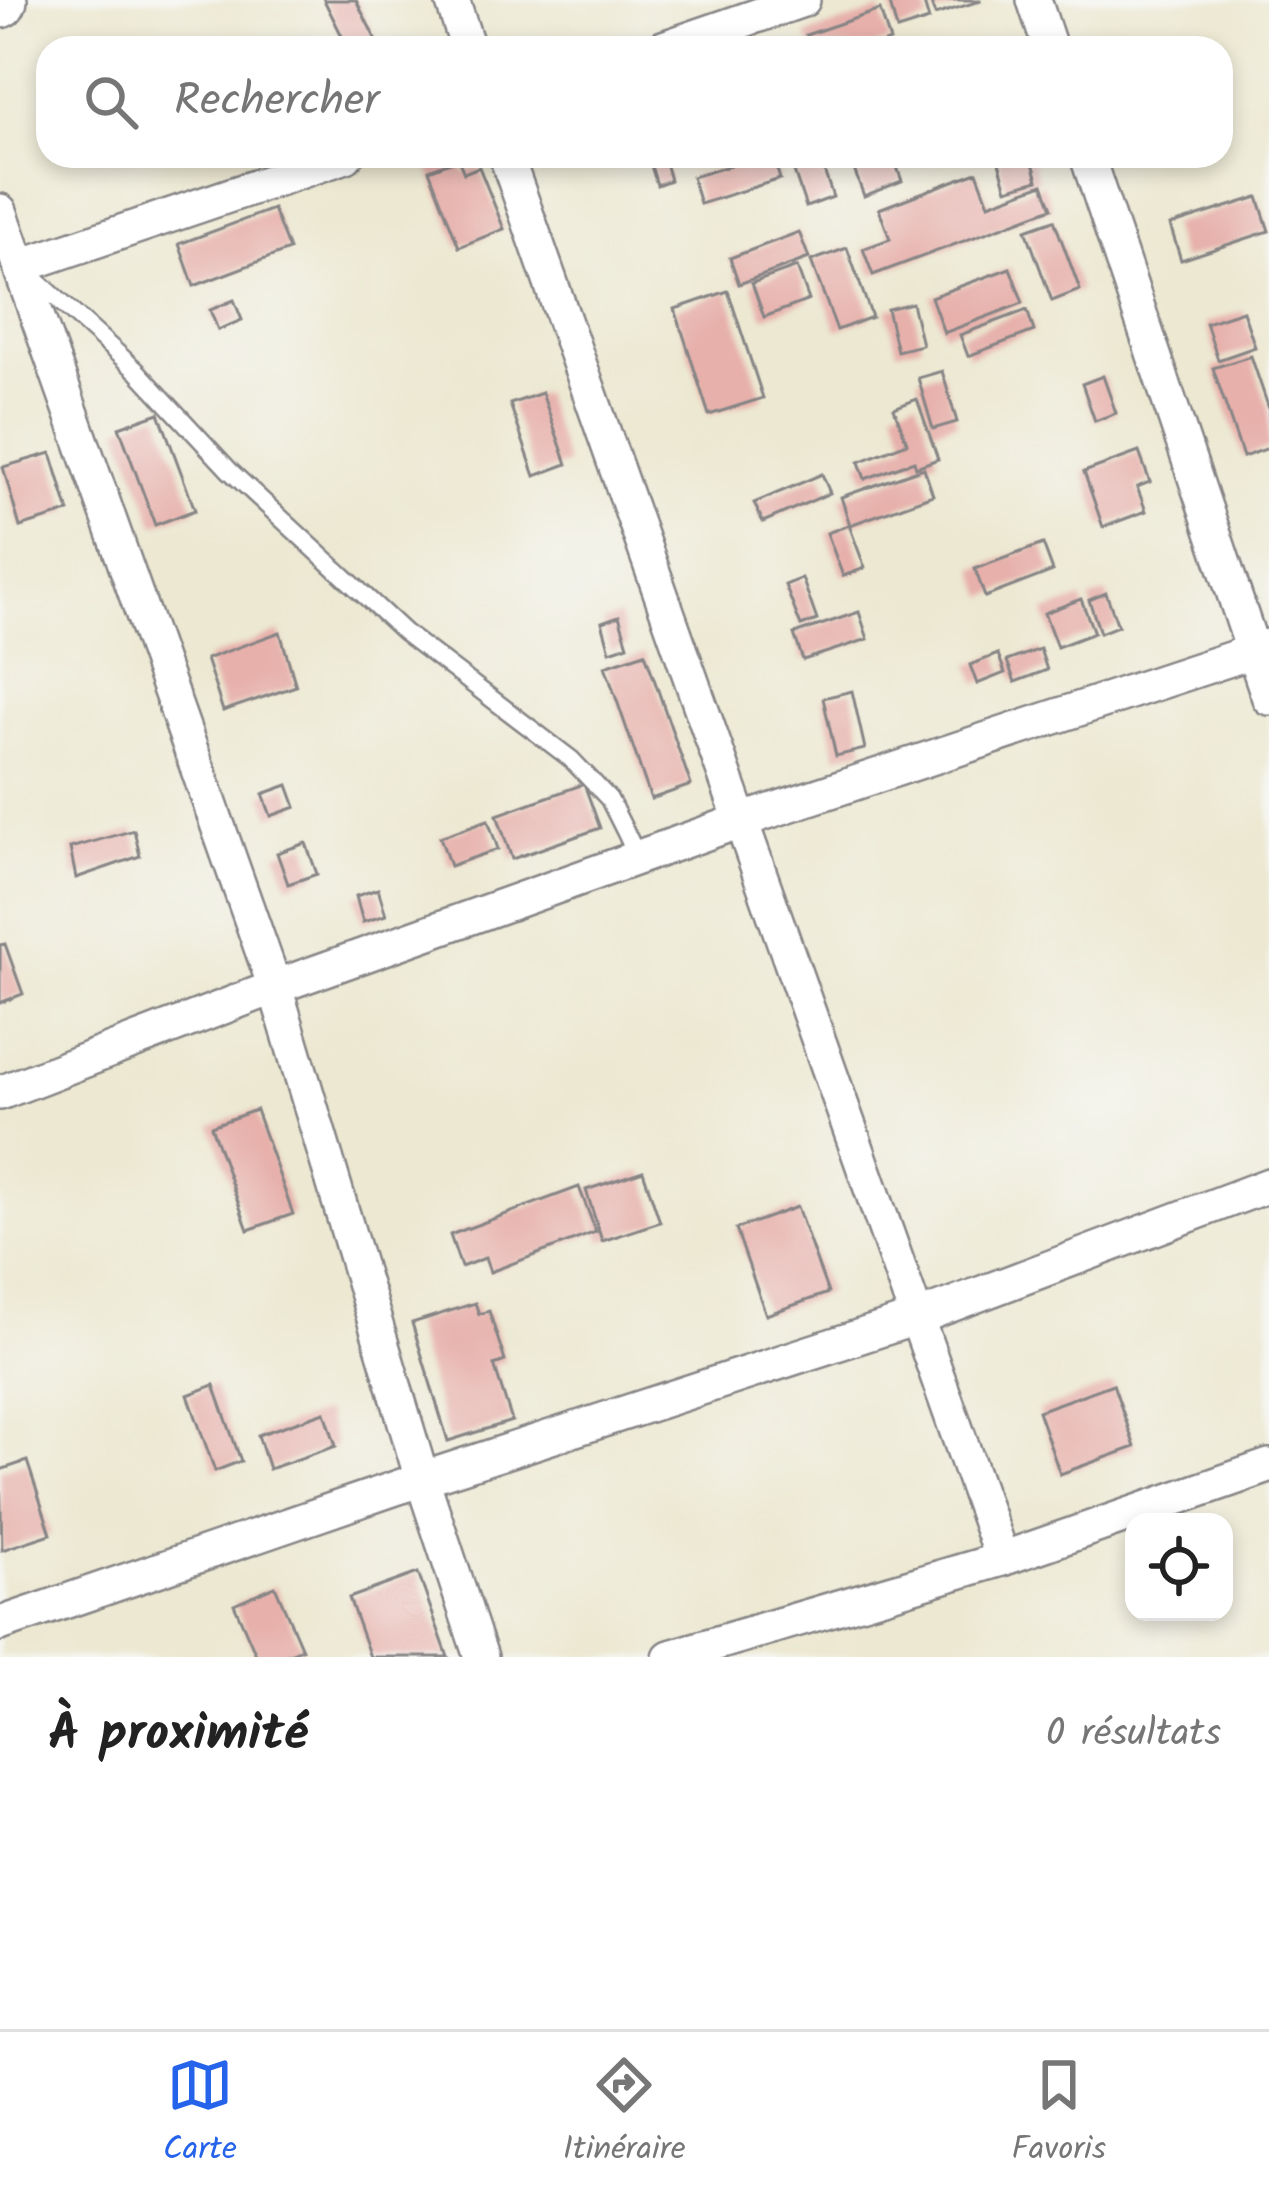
<!DOCTYPE html>
<html lang="fr">
<meta charset="utf-8">
<style>
:root{--surface:#fff;--page:#f6f6f6;--text:#222;--muted:#767676;--line:#e0e0e0;--accent:#2563eb}
body{margin:0;font-family:Kalam,sans-serif;background:var(--page);color:var(--text)}
.controls{position:absolute;right:36px;bottom:36px;display:grid;overflow:hidden;border-radius:24px;box-shadow:0 6px 18px #0003}
.controls button{width:108px;height:108px;display:grid;place-items:center;padding:0;border:0;border-bottom:3px solid var(--line);background:var(--surface);color:var(--text);font:60px sans-serif}
.list{margin:0;padding:0;list-style:none}
h2{display:flex;justify-content:space-between;align-items:center;height:156px;margin:0;padding:0 48px;font-size:51px}
h2 small{font-size:39px;font-weight:400;color:var(--muted)}
.icon{flex:none;width:66px;height:66px;fill:none;stroke:currentColor;stroke-width:2;stroke-linecap:round;stroke-linejoin:round}
.map{position:relative;flex:none;width:1269px;height:1657px;overflow:hidden}
.search{position:absolute;background:var(--surface);box-shadow:0 6px 18px #0003;left:36px;right:36px;top:36px;height:132px;display:flex;align-items:center;gap:30px;box-sizing:border-box;padding:0 42px;border-radius:36px;color:var(--muted);font-size:45px}
.sheet{height:372px;background:var(--surface)}
nav{display:flex;justify-content:space-around;align-items:center;box-sizing:border-box;height:168px;border-top:3px solid var(--line);background:var(--surface);font-size:33px;color:var(--muted)}
nav a{display:grid;justify-items:center;gap:6px}
nav .on{color:var(--accent)}
.map>svg:first-child{display:block}
.building{fill:#e7b0ab}
.lines{fill:none;stroke-linecap:round;stroke-linejoin:round}
.service-casing{stroke:#878586;stroke-width:21}
.minor-casing{stroke:#878586;stroke-width:38}
.primary-casing{stroke:#878586;stroke-width:56}
.service{stroke:#fff;stroke-width:16}
.minor{stroke:#fff;stroke-width:33}
.primary{stroke:#fff;stroke-width:51}
</style>
<div class="map">
<svg width="1269" height="1657" viewBox="0 0 1269 1657">
<rect width="100%" height="100%" fill="#f6f6f2"/>
<filter id="ink" filterUnits="userSpaceOnUse"><feTurbulence type="fractalNoise" baseFrequency=".00833" numOctaves="2"/><feDisplacementMap in="SourceGraphic" scale="24" xChannelSelector="R" yChannelSelector="G"/><feConvolveMatrix kernelMatrix="1 2 1 2 8 2 1 2 1" color-interpolation-filters="sRGB"/></filter>
<filter id="wash" filterUnits="userSpaceOnUse"><feTurbulence type="fractalNoise" baseFrequency=".004" numOctaves="4" result="noise"/><feDisplacementMap in="SourceGraphic" scale="48" xChannelSelector="R" yChannelSelector="G"/><feGaussianBlur stdDeviation="2.7" result="paint"/><feColorMatrix in="noise" values="0 0 0 0 0 0 0 0 0 0 0 0 0 0 0 0 0 1.4 0 .05"/><feComposite in="paint" operator="in"/></filter>
<g filter="url(#wash)">
<rect width="100%" height="100%" fill="#ece8d1"/>
<g id="blocks">
<!-- building -->
<g class="building">
<path d="M 324,0 L 356,0 L 380,48 L 348,48 Z"/>
<path d="M 889,0 L 923,0 L 929,20 L 897,30 Z"/>
<path d="M 930,0 L 980,0 L 980,1 L 935,15 Z"/>
<path d="M 880,10 L 890,41 L 871,48 L 811,48 L 806,35 Z"/>
<path d="M 648,156 L 663,156 L 670,180 L 657,185 Z"/>
<path d="M 725,156 L 773,156 L 780,179 L 700,204 L 692,177 L 729,166 Z"/>
<path d="M 812,156 L 819,156 L 833,197 L 806,207 L 791,163 Z"/>
<path d="M 849,156 L 893,156 L 902,181 L 864,196 Z"/>
<path d="M 997,156 L 1031,156 L 1038,180 L 1007,189 Z"/>
<path d="M 458,159 L 464,173 L 479,167 L 504,229 L 459,247 L 429,170 Z"/>
<path d="M 977,172 L 989,204 L 1043,184 L 1052,208 L 873,275 L 863,249 L 890,239 L 879,209 Z"/>
<path d="M 1258,197 L 1269,231 L 1181,260 L 1170,225 Z"/>
<path d="M 273,209 L 289,250 L 194,286 L 179,244 Z"/>
<path d="M 1054,220 L 1080,290 L 1052,301 L 1026,230 Z"/>
<path d="M 799,232 L 809,258 L 739,284 L 730,258 Z"/>
<path d="M 847,248 L 872,317 L 837,330 L 811,261 Z"/>
<path d="M 797,267 L 809,300 L 764,317 L 752,283 Z"/>
<path d="M 1010,268 L 1023,303 L 944,333 L 931,297 Z"/>
<path d="M 728,291 L 763,398 L 709,415 L 675,309 Z"/>
<path d="M 234,300 L 242,320 L 218,330 L 210,310 Z"/>
<path d="M 912,303 L 922,345 L 897,351 L 887,309 Z"/>
<path d="M 1027,310 L 1034,331 L 968,356 L 960,335 Z"/>
<path d="M 1243,311 L 1255,347 L 1218,360 L 1206,323 Z"/>
<path d="M 1251,356 L 1269,409 L 1269,448 L 1243,457 L 1213,368 Z"/>
<path d="M 942,371 L 957,422 L 933,429 L 918,378 Z"/>
<path d="M 1103,376 L 1116,413 L 1095,421 L 1082,384 Z"/>
<path d="M 542,393 L 567,464 L 535,476 L 510,404 Z"/>
<path d="M 917,399 L 938,459 L 916,467 L 914,461 L 865,479 L 859,462 L 907,443 L 894,408 Z"/>
<path d="M 159,413 L 195,510 L 155,525 L 119,427 Z"/>
<path d="M 1139,452 L 1150,482 L 1137,487 L 1146,511 L 1103,527 L 1084,472 Z"/>
<path d="M 51,453 L 69,512 L 20,527 L 3,467 Z"/>
<path d="M 924,468 L 933,495 L 850,525 L 841,497 Z"/>
<path d="M 822,474 L 830,493 L 763,522 L 754,503 Z"/>
<path d="M 849,525 L 865,568 L 843,576 L 827,533 Z"/>
<path d="M 1043,544 L 1053,571 L 985,597 L 975,569 Z"/>
<path d="M 802,578 L 817,620 L 801,626 L 785,585 Z"/>
<path d="M 1106,593 L 1118,626 L 1100,633 L 1089,600 Z"/>
<path d="M 1081,599 L 1094,633 L 1057,647 L 1044,613 Z"/>
<path d="M 859,612 L 868,639 L 803,660 L 794,634 Z"/>
<path d="M 619,616 L 628,645 L 610,651 L 602,622 Z"/>
<path d="M 280,632 L 296,686 L 223,711 L 206,659 Z"/>
<path d="M 1040,649 L 1047,670 L 1015,682 L 1007,661 Z"/>
<path d="M 645,653 L 691,785 L 651,799 L 605,666 Z"/>
<path d="M 998,654 L 1005,673 L 977,684 L 970,665 Z"/>
<path d="M 852,691 L 865,749 L 836,756 L 823,698 Z"/>
<path d="M 584,784 L 600,828 L 512,859 L 497,815 Z"/>
<path d="M 288,785 L 296,807 L 271,816 L 263,794 Z"/>
<path d="M 488,820 L 498,849 L 450,866 L 440,837 Z"/>
<path d="M 134,830 L 140,856 L 76,878 L 70,848 Z"/>
<path d="M 306,843 L 317,874 L 288,884 L 277,853 Z"/>
<path d="M 378,889 L 386,915 L 363,922 L 356,896 Z"/>
<path d="M 5,944 L 23,994 L 0,1003 L 0,945 Z"/>
<path d="M 256,1110 L 293,1214 L 248,1230 L 211,1126 Z"/>
<path d="M 643,1171 L 660,1222 L 602,1241 L 586,1190 Z"/>
<path d="M 579,1187 L 596,1232 L 490,1272 L 485,1258 L 461,1267 L 450,1235 Z"/>
<path d="M 797,1207 L 828,1293 L 766,1315 L 736,1229 Z"/>
<path d="M 475,1303 L 479,1314 L 489,1311 L 505,1361 L 494,1365 L 512,1421 L 448,1441 L 412,1323 Z"/>
<path d="M 1113,1384 L 1135,1447 L 1060,1474 L 1038,1411 Z"/>
<path d="M 214,1385 L 241,1461 L 215,1471 L 188,1395 Z"/>
<path d="M 325,1412 L 336,1446 L 269,1469 L 258,1435 Z"/>
<path d="M 27,1461 L 51,1534 L 2,1550 L 0,1470 Z"/>
<path d="M 418,1573 L 448,1657 L 370,1657 L 349,1598 Z"/>
<path d="M 275,1586 L 302,1649 L 282,1657 L 257,1657 L 234,1604 Z"/>
</g>
</g>
</g>
<g filter="url(#ink)">
<use href="#blocks" fill-opacity="0" stroke="#878586" stroke-width="3"/>
<g class="lines">
<!-- service casing -->
<g class="service-casing">
<path id="service" d="M 32,276 L 137,371 L 230,471 L 404,632 L 571,759 L 609,799 L 638,857"/>
</g>
<!-- minor casing -->
<g class="minor-casing">
<g id="minor">
<path d="M 452,0 L 468,48"/>
<path d="M 1034,0 L 1050,48"/>
<path d="M 663,48 L 803,0"/>
<path d="M 506,156 L 1002,1559"/>
<path d="M 1087,156 L 1269,698"/>
<path d="M 0,211 L 275,987 L 422,1479 L 481,1657"/>
<path d="M 21,266 L 346,156"/>
<path d="M 0,1093 L 275,987 L 740,821 L 1269,646"/>
<path d="M 0,1624 L 422,1479 L 916,1318 L 1269,1185"/>
<path d="M 670,1657 L 1002,1559 L 1269,1466"/>
</g>
</g>
<!-- primary casing -->
<g class="primary-casing">
<path id="primary" d="M 0,2 L 1,0"/>
</g>
<!-- service -->
<use href="#service" class="service"/>
<!-- minor -->
<use href="#minor" class="minor"/>
<!-- primary -->
<use href="#primary" class="primary"/>
</g>
</g>
</svg>
<div class="controls">
<button><svg class="icon" aria-label="locate" viewBox="0 0 24 24"><circle cx="12" cy="12" r="6"/><path d="M12 2v4M12 18v4M2 12h4M18 12h4"/></svg></button>
</div>
<div class="search"><svg class="icon" aria-label="search" viewBox="0 0 24 24"><circle cx="10" cy="10" r="6"/><path d="M15 15l6 6"/></svg>Rechercher</div>
</div>
<section class="sheet">
<h2>À proximité<small>0 résultats</small></h2>
<ul class="list">
</ul>
</section>
<nav>
<a class="on"><svg class="icon" aria-label="map" viewBox="0 0 24 24"><path d="M3 6l6-2 6 2 6-2v14l-6 2-6-2-6 2zM9 4v14M15 6v14"/></svg>Carte</a>
<a><svg class="icon" aria-label="directions" viewBox="0 0 24 24"><path d="M12 3l9 9-9 9-9-9zM9 14v-3h6M13 9l2 2-2 2"/></svg>Itinéraire</a>
<a><svg class="icon" aria-label="saved" viewBox="0 0 24 24"><path d="M7 4h10v16l-5-4-5 4z"/></svg>Favoris</a>
</nav>
